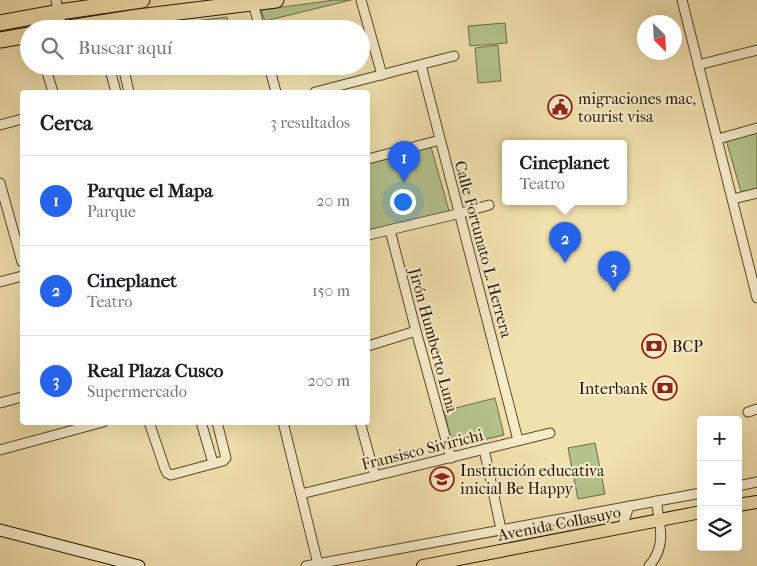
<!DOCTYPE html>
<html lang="es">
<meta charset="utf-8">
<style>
:root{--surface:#fff;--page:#f6f6f6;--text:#202124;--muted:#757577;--line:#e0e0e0;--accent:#2563eb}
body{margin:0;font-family:"IM FELL French Canon",serif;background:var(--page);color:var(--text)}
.controls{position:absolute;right:15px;bottom:15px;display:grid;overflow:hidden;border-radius:5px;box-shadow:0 5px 20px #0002}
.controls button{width:45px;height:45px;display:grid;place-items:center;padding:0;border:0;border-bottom:1px solid var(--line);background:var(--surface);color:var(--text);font:25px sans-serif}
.compass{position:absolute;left:637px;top:15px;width:45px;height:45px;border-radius:50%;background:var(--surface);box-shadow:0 5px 20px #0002;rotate:156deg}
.you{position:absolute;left:402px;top:201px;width:18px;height:18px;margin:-12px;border:4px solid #fff;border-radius:50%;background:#1a73e8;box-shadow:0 0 0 8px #1a73e833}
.badge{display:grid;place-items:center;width:32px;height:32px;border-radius:50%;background:var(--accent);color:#fff;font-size:16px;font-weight:700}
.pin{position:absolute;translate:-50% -41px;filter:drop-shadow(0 1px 2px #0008)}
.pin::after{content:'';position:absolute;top:26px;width:18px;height:15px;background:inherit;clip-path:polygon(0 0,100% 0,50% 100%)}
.popup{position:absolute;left:502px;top:140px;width:125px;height:65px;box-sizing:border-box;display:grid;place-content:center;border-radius:5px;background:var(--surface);filter:drop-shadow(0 1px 4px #0005);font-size:16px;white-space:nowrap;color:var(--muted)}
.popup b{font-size:19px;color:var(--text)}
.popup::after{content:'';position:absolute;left:50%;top:100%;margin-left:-10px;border:10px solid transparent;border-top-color:var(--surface)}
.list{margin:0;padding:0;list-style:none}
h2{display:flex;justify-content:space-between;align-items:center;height:65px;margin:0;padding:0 20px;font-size:21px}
h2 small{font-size:16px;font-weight:400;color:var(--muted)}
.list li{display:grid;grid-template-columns:32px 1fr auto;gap:15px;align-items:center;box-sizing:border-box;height:90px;padding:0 20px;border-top:1px solid var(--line)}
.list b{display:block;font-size:19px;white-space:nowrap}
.list p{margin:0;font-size:16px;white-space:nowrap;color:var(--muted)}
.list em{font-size:16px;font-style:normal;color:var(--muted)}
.icon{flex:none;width:28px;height:28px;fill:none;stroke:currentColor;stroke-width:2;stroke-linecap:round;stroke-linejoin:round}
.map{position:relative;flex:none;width:757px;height:566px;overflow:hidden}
.search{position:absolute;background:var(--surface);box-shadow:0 5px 20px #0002;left:20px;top:20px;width:350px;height:55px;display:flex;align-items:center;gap:12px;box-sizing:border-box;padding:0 18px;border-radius:28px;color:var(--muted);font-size:19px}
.panel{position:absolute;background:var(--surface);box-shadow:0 5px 20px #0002;left:20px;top:90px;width:350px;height:335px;border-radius:5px}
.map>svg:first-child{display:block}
.green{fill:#b4c48e;stroke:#6c6c47}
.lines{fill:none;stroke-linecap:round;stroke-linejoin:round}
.street-casing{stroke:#57472b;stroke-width:11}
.secondary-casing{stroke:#241400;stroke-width:13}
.primary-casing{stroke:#241400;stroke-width:14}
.highway-casing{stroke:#241400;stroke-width:17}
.street{stroke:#f6ecca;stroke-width:9}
.secondary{stroke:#f6ecca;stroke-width:11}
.primary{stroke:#f1e1ad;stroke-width:12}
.highway{stroke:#f1e1ad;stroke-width:15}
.labels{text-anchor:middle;stroke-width:4.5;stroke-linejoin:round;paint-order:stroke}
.poi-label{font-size:16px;fill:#241400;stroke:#f6ecca;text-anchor:start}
.street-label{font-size:16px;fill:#241400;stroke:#f6ecca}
</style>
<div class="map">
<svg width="757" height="566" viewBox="0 0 757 566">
<rect width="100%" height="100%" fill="#f1e1ad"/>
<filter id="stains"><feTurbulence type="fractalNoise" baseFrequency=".004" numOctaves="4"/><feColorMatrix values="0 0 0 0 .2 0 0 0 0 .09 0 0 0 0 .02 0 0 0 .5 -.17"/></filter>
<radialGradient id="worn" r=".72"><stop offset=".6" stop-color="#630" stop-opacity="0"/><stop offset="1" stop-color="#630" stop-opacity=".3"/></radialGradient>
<!-- green -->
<g class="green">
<path d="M 335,0 L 351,0 L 265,21 L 261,10 Z"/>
<path d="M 227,17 L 230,29 L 115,29 L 114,25 L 175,18 L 187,22 Z"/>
<path d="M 505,23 L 507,43 L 470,46 L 468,26 Z"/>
<path d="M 498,45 L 501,81 L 478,83 L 475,48 Z"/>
<path d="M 757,132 L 757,191 L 742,195 L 726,140 Z"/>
<path d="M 431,147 L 449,211 L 368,233 L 368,164 Z"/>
<path d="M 495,398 L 504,435 L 453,447 L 444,411 Z"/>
<path d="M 595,443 L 605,494 L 578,499 L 568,448 Z"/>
</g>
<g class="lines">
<!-- street casing -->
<g class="street-casing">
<g id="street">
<path d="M 56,0 L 62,29"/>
<path d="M 361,0 L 382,75"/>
<path d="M 682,0 L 757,298"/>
<path d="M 251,1 L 253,3 L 260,29"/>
<path d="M 421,65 L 518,440"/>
<path d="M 698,65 L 757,50"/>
<path d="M 45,66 L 53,92"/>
<path d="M 109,66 L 116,92"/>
<path d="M 123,66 L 129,92"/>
<path d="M 269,66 L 276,92"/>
<path d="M 315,92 L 454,56"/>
<path d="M 0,125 L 22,119"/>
<path d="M 718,139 L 757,128"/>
<path d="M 368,159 L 440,140"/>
<path d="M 0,183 L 22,262"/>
<path d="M 733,199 L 757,193"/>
<path d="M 390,230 L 416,331 L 451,458"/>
<path d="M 368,235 L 461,213 L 489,205"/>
<path d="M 0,282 L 22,276"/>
<path d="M 368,346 L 416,331"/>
<path d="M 0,403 L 22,397"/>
<path d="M 748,412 L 757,409"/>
<path d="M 149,422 L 165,469 L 167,473 L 171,475 L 223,461 L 226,458 L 217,422"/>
<path d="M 201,422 L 213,463"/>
<path d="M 283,422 L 318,564"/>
<path d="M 360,422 L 375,476"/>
<path d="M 484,449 L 501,529"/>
<path d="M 0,450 L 103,422"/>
<path d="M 738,486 L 757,482"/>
<path d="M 301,494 L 550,433"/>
<path d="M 622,528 L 629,506"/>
<path d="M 306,566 L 701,493"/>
<path d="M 649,566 C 667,546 660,525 656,501"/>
</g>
</g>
<!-- secondary casing -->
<g class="secondary-casing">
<path id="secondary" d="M 0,530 L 139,566"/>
</g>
<!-- primary casing -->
<g class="primary-casing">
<g id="primary">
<path d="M 738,505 L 757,502"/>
<path d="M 423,566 L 701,512"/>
</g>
</g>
<!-- highway casing -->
<g class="highway-casing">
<g id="highway">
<path d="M 0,23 L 59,12 L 142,0"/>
<path d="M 62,29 L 138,17 L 276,0"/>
<path d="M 0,40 L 29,35"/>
</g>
</g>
<!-- street -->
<use href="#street" class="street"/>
<!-- secondary -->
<use href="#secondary" class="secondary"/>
<!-- primary -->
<use href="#primary" class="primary"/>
<!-- highway -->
<use href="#highway" class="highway"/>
</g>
<!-- icons -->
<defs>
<g id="civic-ring" transform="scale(1.25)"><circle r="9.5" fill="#f6ecca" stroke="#8f2418" stroke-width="1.5"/><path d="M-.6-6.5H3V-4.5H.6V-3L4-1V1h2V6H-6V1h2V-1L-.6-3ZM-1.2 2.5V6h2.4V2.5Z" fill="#8f2418"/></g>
<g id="bank-ring" transform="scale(1.25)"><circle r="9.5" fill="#f6ecca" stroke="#8f2418" stroke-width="1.5"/><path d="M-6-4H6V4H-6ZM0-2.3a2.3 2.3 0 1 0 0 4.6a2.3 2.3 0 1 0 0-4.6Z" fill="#8f2418"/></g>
<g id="school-ring" transform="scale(1.25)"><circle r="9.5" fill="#f6ecca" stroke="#8f2418" stroke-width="1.5"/><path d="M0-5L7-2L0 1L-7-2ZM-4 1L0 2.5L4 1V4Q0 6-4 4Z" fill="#8f2418"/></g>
</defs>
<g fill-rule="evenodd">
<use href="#civic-ring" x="560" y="107"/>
<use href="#bank-ring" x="654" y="346"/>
<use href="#bank-ring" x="665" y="388"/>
<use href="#school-ring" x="442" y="479"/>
</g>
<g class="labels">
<!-- poi labels -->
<g class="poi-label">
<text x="578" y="104">migraciones mac,<tspan x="578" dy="18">tourist visa</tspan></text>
<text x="672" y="352">BCP</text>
<text x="648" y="394" text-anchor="end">Interbank</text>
<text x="460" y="476">Institución educativa<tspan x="460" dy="18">inicial Be Happy</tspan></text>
</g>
<!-- street labels -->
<g class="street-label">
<text transform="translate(484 249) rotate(75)" y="6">Calle Fortunato L. Herrera</text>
<text transform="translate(434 340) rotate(75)" y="6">Jirón Humberto Luna</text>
<text transform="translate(422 449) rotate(-14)" y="6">Fransisco Sivirichi</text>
<text transform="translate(559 523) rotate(-11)" y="6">Avenida Collasuyo</text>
</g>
</g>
<rect width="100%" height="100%" filter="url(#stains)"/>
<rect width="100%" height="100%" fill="url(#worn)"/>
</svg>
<div class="controls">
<button>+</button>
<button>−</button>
<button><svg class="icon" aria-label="layers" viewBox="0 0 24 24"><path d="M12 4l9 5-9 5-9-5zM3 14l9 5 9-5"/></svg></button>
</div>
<svg class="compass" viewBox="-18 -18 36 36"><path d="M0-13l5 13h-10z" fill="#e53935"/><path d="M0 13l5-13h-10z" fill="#757577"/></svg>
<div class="you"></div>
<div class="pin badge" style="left:404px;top:182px">1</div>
<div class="pin badge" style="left:565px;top:263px">2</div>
<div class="popup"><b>Cineplanet</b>Teatro</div>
<div class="pin badge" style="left:614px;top:292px">3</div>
<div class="search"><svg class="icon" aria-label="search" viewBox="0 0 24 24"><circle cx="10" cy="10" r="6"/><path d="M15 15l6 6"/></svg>Buscar aquí</div>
<section class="panel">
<h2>Cerca<small>3 resultados</small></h2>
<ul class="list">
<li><span class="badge">1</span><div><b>Parque el Mapa</b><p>Parque</p></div><em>20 m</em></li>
<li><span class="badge">2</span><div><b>Cineplanet</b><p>Teatro</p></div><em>150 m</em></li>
<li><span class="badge">3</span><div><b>Real Plaza Cusco</b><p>Supermercado</p></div><em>200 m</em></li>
</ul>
</section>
</div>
